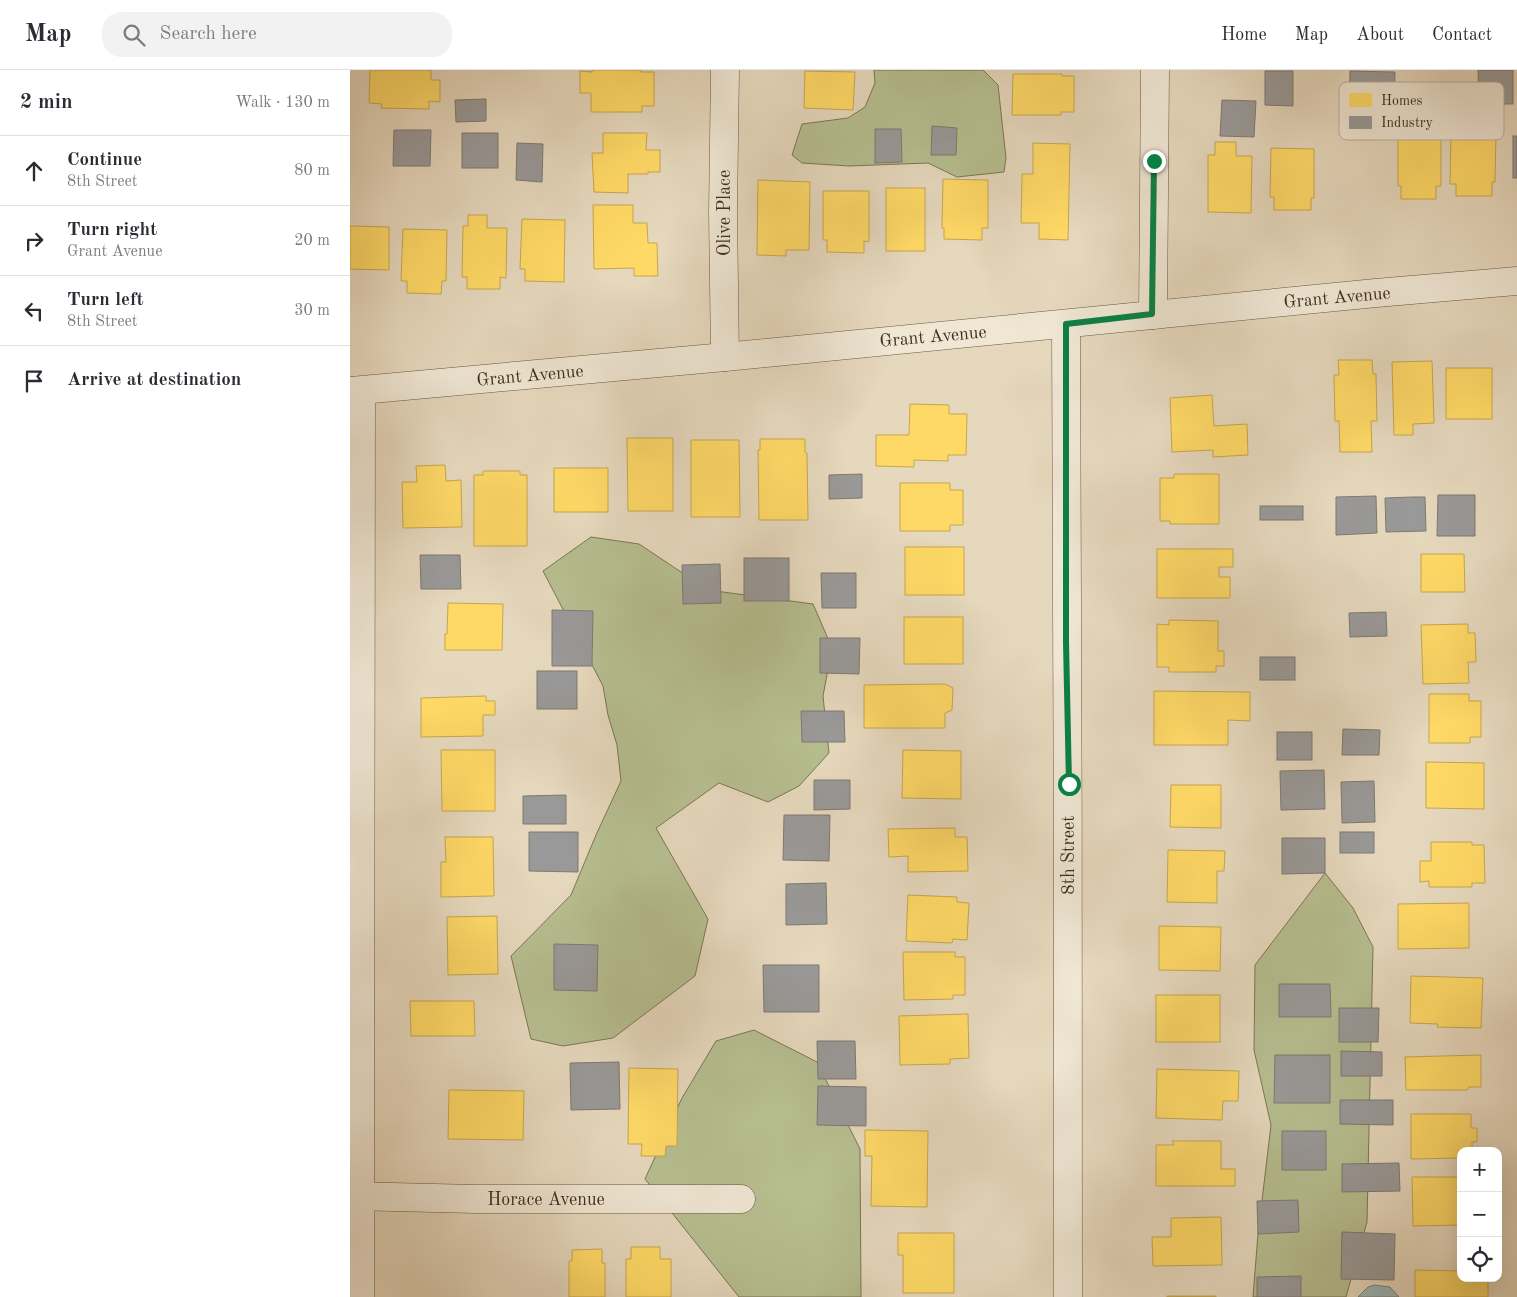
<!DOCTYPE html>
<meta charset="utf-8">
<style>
:root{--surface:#fff;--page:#f2f2f3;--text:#2b2b33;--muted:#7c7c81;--line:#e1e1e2}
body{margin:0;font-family:"Old Standard TT",serif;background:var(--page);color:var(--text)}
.controls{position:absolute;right:15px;bottom:15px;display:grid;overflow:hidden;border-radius:10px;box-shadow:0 5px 20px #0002}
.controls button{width:45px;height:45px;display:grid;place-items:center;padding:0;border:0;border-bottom:1px solid var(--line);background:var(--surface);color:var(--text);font:25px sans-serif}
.stop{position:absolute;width:15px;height:15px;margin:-11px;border:4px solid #0b8043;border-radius:50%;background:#fff}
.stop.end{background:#0b8043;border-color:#fff;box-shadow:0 1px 5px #0008}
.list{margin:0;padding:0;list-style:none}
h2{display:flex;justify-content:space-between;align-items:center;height:65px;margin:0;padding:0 20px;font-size:21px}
h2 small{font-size:16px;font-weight:400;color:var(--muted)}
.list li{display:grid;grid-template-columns:32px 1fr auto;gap:15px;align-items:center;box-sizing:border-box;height:70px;padding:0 20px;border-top:1px solid var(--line)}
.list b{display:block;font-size:19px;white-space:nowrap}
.list p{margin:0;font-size:16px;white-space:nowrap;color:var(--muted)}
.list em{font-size:16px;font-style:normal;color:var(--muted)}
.icon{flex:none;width:28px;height:28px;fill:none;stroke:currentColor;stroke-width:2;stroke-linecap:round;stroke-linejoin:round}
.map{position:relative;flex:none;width:1167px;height:1227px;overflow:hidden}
header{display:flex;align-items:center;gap:30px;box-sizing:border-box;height:70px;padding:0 25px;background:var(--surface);border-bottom:1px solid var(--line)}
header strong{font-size:24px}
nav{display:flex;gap:28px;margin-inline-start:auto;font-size:18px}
.search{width:350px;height:45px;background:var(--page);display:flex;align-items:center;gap:12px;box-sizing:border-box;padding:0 18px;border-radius:20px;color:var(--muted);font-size:19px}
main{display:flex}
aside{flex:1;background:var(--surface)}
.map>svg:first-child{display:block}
.green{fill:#b6be90;stroke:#7b7654}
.water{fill:#9bb7bc;stroke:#77807a}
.homes{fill:#ffd966;stroke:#c6a64f}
.industry{fill:#999;stroke:#7e7972}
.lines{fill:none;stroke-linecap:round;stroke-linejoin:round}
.minor-casing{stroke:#6a5841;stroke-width:29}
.minor{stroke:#efe6d4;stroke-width:28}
.route{stroke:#0b8043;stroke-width:6}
.labels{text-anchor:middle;stroke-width:5;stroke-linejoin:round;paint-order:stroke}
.street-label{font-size:18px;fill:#402e18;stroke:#efe6d4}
.key{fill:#efe6d4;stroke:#baaf9c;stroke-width:1}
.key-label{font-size:14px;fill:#402e18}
</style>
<header>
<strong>Map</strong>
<div class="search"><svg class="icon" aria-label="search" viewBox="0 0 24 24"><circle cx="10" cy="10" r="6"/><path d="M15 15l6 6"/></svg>Search here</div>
<nav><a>Home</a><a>Map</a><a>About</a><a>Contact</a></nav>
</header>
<main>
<aside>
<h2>2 min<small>Walk · 130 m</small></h2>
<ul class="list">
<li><svg class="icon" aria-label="ahead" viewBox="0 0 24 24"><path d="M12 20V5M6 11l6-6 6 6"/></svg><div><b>Continue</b><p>8th Street</p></div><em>80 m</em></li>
<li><svg class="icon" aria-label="right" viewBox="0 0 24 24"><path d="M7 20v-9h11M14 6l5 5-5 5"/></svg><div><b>Turn right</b><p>Grant Avenue</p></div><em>20 m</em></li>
<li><svg class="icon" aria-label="left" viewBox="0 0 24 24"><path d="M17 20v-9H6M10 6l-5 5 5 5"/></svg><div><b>Turn left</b><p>8th Street</p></div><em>30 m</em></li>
<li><svg class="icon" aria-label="arrive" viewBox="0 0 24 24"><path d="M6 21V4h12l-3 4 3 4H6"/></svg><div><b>Arrive at destination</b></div></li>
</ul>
</aside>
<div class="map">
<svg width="1167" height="1227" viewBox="0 0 1167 1227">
<rect width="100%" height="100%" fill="#e6d8bd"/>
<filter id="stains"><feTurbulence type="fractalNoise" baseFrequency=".004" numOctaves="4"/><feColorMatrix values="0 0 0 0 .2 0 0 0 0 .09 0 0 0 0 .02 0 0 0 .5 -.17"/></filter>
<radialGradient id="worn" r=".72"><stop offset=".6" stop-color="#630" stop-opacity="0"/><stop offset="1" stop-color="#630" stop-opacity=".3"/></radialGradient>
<!-- green -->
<g class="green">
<path d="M 524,0 L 633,0 L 648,15 L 656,88 L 654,102 L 607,107 L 578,93 L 499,96 L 452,93 L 442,85 L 452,54 L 498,48 L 515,37 L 525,13 Z"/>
<path d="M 241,467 L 289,474 L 358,520 L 463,534 L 482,578 L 473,626 L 479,683 L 449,716 L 418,732 L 369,713 L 306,758 L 358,849 L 345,906 L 263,968 L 213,976 L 181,969 L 161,886 L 221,825 L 246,765 L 271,711 L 267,675 L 258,645 L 253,616 L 193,501 Z"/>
<path d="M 975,803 L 1003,838 L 1023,877 L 1017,1152 L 996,1227 L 903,1227 L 908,1164 L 921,1055 L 904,980 L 905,895 Z"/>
<path d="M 404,960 L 467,992 L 510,1079 L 511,1227 L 389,1227 L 295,1109 L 332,1028 L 366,971 Z"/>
</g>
<!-- water -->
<path class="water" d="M 1024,1215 L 1040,1217 L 1049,1227 L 1008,1227 L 1018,1217 Z"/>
<!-- homes -->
<g class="homes">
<path d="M 20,0 L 81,0 L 81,10 L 90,10 L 90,32 L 79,31 L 79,39 L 31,38 L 32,34 L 19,33 Z"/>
<path d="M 242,0 L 291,0 L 291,2 L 304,2 L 304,36 L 292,36 L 292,42 L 241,42 L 241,23 L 230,23 L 230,1 L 242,2 Z"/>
<path d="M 455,1 L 505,2 L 503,40 L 454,38 Z"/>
<path d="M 663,4 L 712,4 L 712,6 L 724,6 L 724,42 L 711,42 L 711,45 L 662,45 Z"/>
<path d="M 1106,49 L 1131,50 L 1131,64 L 1146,64 L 1145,112 L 1142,112 L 1142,126 L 1106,126 L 1106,114 L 1100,114 L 1101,60 L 1106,61 Z"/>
<path d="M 1051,53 L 1073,53 L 1073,67 L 1091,67 L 1091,116 L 1086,116 L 1086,129 L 1051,129 L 1051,116 L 1048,116 L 1048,65 L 1051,65 Z"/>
<path d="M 253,63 L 297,63 L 296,80 L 310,80 L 310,102 L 298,102 L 298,104 L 278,104 L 278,123 L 244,122 L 242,83 L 253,83 Z"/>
<path d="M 865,72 L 886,72 L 886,86 L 902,86 L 901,143 L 858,142 L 858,85 L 865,85 Z"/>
<path d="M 683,73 L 720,74 L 718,170 L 689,169 L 689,153 L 671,153 L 672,104 L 683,104 Z"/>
<path d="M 921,78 L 964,79 L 964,128 L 961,128 L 961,140 L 924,140 L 924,127 L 920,127 Z"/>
<path d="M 593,109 L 638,110 L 638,158 L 632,158 L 632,170 L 594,169 L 594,158 L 592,158 Z"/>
<path d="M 408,110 L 460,112 L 459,180 L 436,180 L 436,186 L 407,185 Z"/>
<rect x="536" y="118" width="39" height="63"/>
<path d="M 473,121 L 519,121 L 519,172 L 514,171 L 514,183 L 477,182 L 477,170 L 473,170 Z"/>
<path d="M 243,135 L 283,135 L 283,153 L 297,153 L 298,173 L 307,173 L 308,206 L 284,206 L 284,198 L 244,199 Z"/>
<path d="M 118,145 L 137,145 L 137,158 L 157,158 L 156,208 L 150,207 L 150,219 L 117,219 L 117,207 L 112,207 L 113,156 L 118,156 Z"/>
<path d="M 172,149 L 215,150 L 214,212 L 175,211 L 175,199 L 170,199 Z"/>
<path d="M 0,156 L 39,157 L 39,200 L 0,199 Z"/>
<path d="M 53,159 L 97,160 L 96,211 L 92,211 L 91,224 L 57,223 L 57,211 L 51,211 Z"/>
<path d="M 988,290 L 1022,290 L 1023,304 L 1026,304 L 1027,351 L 1021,351 L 1022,382 L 990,382 L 989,351 L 985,351 L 984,305 L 989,305 Z"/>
<path d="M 1082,291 L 1084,353 L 1063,354 L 1063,365 L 1044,365 L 1042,292 Z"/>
<rect x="1096" y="298" width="46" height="51"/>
<path d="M 862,325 L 864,356 L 897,354 L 898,385 L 863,387 L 863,380 L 822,382 L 820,328 Z"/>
<path d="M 560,334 L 599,335 L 599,344 L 617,344 L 616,385 L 598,385 L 598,391 L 564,390 L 564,397 L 526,396 L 526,365 L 559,365 Z"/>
<path d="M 277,368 L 323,368 L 323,441 L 278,441 Z"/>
<path d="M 410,369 L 455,369 L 455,382 L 457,383 L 458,450 L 409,450 L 408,380 L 410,380 Z"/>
<path d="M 341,370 L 389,370 L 390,447 L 341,447 Z"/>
<path d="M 95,395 L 96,411 L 111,410 L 112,457 L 53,458 L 52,412 L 67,412 L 66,396 Z"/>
<rect x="204" y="398" width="54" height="44"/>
<path d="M 133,401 L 170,401 L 170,405 L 177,405 L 177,476 L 124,476 L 124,405 L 133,405 Z"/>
<path d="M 824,404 L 869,404 L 869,454 L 820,454 L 820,451 L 810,451 L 810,408 L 824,408 Z"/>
<path d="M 550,413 L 600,413 L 600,420 L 613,420 L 613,455 L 600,455 L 600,461 L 550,461 Z"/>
<rect x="555" y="477" width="59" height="48"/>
<path d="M 807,479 L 883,479 L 883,497 L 869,497 L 869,507 L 880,507 L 880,528 L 807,528 Z"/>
<path d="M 1071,484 L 1114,484 L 1115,522 L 1071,522 Z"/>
<path d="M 98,533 L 153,534 L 152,580 L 95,580 L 95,564 L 97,564 Z"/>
<rect x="554" y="547" width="59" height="47"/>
<path d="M 819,550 L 868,551 L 868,581 L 874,581 L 874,596 L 866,596 L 866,602 L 819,602 L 819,597 L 807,597 L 807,554 L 819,555 Z"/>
<path d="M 1118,554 L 1118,563 L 1125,563 L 1126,592 L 1118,592 L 1119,613 L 1073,614 L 1071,555 Z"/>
<path d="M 595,614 L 603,618 L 602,640 L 595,643 L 595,658 L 514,658 L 514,615 Z"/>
<path d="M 804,621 L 900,622 L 900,651 L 878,650 L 878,675 L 804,675 Z"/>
<path d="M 1079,624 L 1119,624 L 1119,631 L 1131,631 L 1131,667 L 1120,667 L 1120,673 L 1079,673 Z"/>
<path d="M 136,626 L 136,631 L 145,631 L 145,645 L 133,645 L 133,666 L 71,667 L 71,628 Z"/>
<path d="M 91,680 L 145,680 L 145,741 L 92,741 Z"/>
<path d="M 553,680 L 611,681 L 611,729 L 552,728 Z"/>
<path d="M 1076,692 L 1134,693 L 1134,739 L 1076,738 Z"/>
<path d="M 821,715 L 871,715 L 871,758 L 820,757 Z"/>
<path d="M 605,758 L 605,767 L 617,767 L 618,801 L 558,802 L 558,786 L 539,787 L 538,759 Z"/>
<path d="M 95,767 L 143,767 L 144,826 L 91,827 L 91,792 L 96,792 Z"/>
<path d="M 1081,772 L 1122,772 L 1122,775 L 1134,775 L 1135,813 L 1122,813 L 1122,817 L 1079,817 L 1079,811 L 1070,812 L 1070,791 L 1081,791 Z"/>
<path d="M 818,780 L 875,781 L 874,801 L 867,801 L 867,833 L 817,832 Z"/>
<path d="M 558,825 L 607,827 L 607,832 L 619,833 L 617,870 L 603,869 L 602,873 L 556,871 Z"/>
<path d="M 1119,833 L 1119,878 L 1048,879 L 1048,834 Z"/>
<path d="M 147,846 L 148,904 L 98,905 L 97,847 Z"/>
<path d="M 809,856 L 871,857 L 870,901 L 809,900 Z"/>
<path d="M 553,882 L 605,882 L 605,887 L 615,887 L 615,925 L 603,925 L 603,929 L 554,930 Z"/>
<path d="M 1061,906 L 1133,908 L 1131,958 L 1087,957 L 1088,954 L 1060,953 Z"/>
<rect x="806" y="925" width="64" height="47"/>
<path d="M 60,931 L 124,931 L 125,966 L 61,966 Z"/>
<path d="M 618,944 L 619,988 L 600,989 L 600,994 L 550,995 L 549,946 Z"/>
<path d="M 1131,985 L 1131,1017 L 1119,1017 L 1117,1020 L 1056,1020 L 1055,987 Z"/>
<path d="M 279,998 L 328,999 L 327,1076 L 316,1076 L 315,1086 L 291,1086 L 292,1074 L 278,1074 Z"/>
<path d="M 807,999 L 889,1001 L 888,1031 L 873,1031 L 872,1050 L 806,1048 Z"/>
<path d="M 99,1020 L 174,1021 L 173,1070 L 98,1069 Z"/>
<path d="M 1061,1044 L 1121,1044 L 1121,1058 L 1127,1058 L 1127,1072 L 1122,1072 L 1122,1081 L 1111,1081 L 1111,1088 L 1061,1089 Z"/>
<path d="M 515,1060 L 578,1061 L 577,1137 L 521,1136 L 522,1086 L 515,1086 Z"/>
<path d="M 822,1071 L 871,1071 L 871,1099 L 885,1099 L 885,1116 L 806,1116 L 806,1075 L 824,1075 Z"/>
<path d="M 1062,1107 L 1111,1107 L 1111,1155 L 1063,1156 Z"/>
<path d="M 871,1147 L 872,1195 L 803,1196 L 802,1167 L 821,1167 L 821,1148 Z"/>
<path d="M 548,1163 L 604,1163 L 604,1223 L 553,1223 L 553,1185 L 548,1185 Z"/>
<path d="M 281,1177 L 310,1177 L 310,1189 L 321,1189 L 321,1227 L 276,1227 L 276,1189 L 281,1189 Z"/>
<path d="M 252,1179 L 252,1193 L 255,1193 L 255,1227 L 219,1227 L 219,1191 L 222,1191 L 222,1180 Z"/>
<path d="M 1065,1200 L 1111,1201 L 1111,1208 L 1138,1208 L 1138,1227 L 1065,1227 Z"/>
<rect x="817" y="1226" width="49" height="1"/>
</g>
<!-- industry -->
<g class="industry">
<path d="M 1128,0 L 1163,0 L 1163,34 L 1129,34 Z"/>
<path d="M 915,1 L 943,1 L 943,36 L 915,35 Z"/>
<path d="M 1000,1 L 1045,2 L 1044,44 L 999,43 Z"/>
<path d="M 136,29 L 136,51 L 106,52 L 105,30 Z"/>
<path d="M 872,30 L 906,31 L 904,67 L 870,66 Z"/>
<path d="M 582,56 L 607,58 L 606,85 L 581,85 Z"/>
<path d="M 525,59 L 551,59 L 552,92 L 525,93 Z"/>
<path d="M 44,60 L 81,60 L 80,96 L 43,96 Z"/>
<rect x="112" y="63" width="36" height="35"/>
<rect x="1163" y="66" width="4" height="42"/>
<path d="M 167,73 L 193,74 L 192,112 L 166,110 Z"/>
<path d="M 512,404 L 512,428 L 479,429 L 479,405 Z"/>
<path d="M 1088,425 L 1125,425 L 1125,466 L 1087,466 Z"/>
<path d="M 1026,426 L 1027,463 L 986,465 L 986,427 Z"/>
<path d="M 1062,427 L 1075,427 L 1076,461 L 1036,462 L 1035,428 Z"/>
<rect x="910" y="436" width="43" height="14"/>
<path d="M 70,485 L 110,485 L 111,519 L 71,519 Z"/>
<rect x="394" y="488" width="45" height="43"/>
<path d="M 370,494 L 371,533 L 333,534 L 332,495 Z"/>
<path d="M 471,503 L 506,503 L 506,538 L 472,538 Z"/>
<path d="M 202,540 L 243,541 L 242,596 L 202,596 Z"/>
<path d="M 1036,542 L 1037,566 L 1000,567 L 999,543 Z"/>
<path d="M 470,568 L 510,568 L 509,604 L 470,603 Z"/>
<rect x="910" y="587" width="35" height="23"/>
<rect x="187" y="601" width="40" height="38"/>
<path d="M 451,641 L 494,641 L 495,672 L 452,672 Z"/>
<path d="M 993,659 L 1030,660 L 1029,685 L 992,685 Z"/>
<rect x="927" y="662" width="35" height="28"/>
<path d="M 974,700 L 975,739 L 931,740 L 930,701 Z"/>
<path d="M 464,710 L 500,710 L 500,739 L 464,740 Z"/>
<path d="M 1024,711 L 1025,752 L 992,753 L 991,712 Z"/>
<path d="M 216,725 L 216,754 L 173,754 L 173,726 Z"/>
<path d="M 434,745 L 480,745 L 479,791 L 433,790 Z"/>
<path d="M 179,762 L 228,762 L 228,802 L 179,801 Z"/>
<rect x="990" y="762" width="34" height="21"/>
<path d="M 932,768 L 975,768 L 975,803 L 932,804 Z"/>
<path d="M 476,813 L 477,854 L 436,855 L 436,814 Z"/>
<path d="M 204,874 L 248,875 L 247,921 L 204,920 Z"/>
<path d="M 413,895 L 469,895 L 469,942 L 414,942 Z"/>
<path d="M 929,914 L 980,914 L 981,947 L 929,947 Z"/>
<path d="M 989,938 L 1029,938 L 1028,972 L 989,972 Z"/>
<path d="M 467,971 L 505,971 L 506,1009 L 468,1009 Z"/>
<path d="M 991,981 L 1032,982 L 1032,1006 L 991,1006 Z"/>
<path d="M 925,985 L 980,985 L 980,1033 L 924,1033 Z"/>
<path d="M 269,992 L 270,1039 L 221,1040 L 220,993 Z"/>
<path d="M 468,1016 L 516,1017 L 516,1056 L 467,1055 Z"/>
<path d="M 990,1030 L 1043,1030 L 1043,1055 L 990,1054 Z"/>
<rect x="932" y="1061" width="44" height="39"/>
<path d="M 1049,1093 L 1050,1121 L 992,1122 L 992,1094 Z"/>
<path d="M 948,1130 L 949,1162 L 908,1164 L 907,1131 Z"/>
<path d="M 992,1162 L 1045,1164 L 1044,1210 L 991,1209 Z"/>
<path d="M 951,1206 L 951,1227 L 907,1227 L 907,1207 Z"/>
</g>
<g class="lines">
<!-- minor casing -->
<g class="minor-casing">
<g id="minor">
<path d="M 375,0 L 373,142 L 375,287"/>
<path d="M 803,245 L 805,0"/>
<path d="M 716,254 C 716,578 720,903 718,1227"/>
<path d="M 0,321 L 375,287 L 1026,223 L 1167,211"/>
<path d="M 0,1126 L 126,1129 L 391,1129"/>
<path d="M 10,1227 L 11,321"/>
</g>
</g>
<!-- minor -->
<use href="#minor" class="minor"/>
</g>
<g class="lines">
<!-- route -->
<path class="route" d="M 719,714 L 716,572 L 716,254 L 802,244 L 804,91"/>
</g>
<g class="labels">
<!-- street labels -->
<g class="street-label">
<text transform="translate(374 143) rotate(-90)" y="6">Olive Place</text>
<text transform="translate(987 227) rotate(-5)" y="6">Grant Avenue</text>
<text transform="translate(583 266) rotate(-5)" y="6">Grant Avenue</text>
<text transform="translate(180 305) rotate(-5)" y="6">Grant Avenue</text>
<text transform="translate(718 785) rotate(-90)" y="6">8th Street</text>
<text x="196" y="1135">Horace Avenue</text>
</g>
</g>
<!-- legend -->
<rect x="989" y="12" width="165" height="58" rx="8" class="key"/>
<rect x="999" y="23" width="23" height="14" fill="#ffd966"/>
<rect x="999" y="46" width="23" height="13" fill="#999"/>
<g class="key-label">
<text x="1031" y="35">Homes</text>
<text x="1031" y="57">Industry</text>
</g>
<rect width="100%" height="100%" filter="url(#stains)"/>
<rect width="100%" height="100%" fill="url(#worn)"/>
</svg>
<div class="controls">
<button>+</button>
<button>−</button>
<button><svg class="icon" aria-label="locate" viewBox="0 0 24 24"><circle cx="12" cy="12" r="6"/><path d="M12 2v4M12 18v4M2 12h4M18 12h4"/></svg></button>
</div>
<div class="stop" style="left:719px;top:714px"></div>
<div class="stop end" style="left:804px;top:91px"></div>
</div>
</main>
